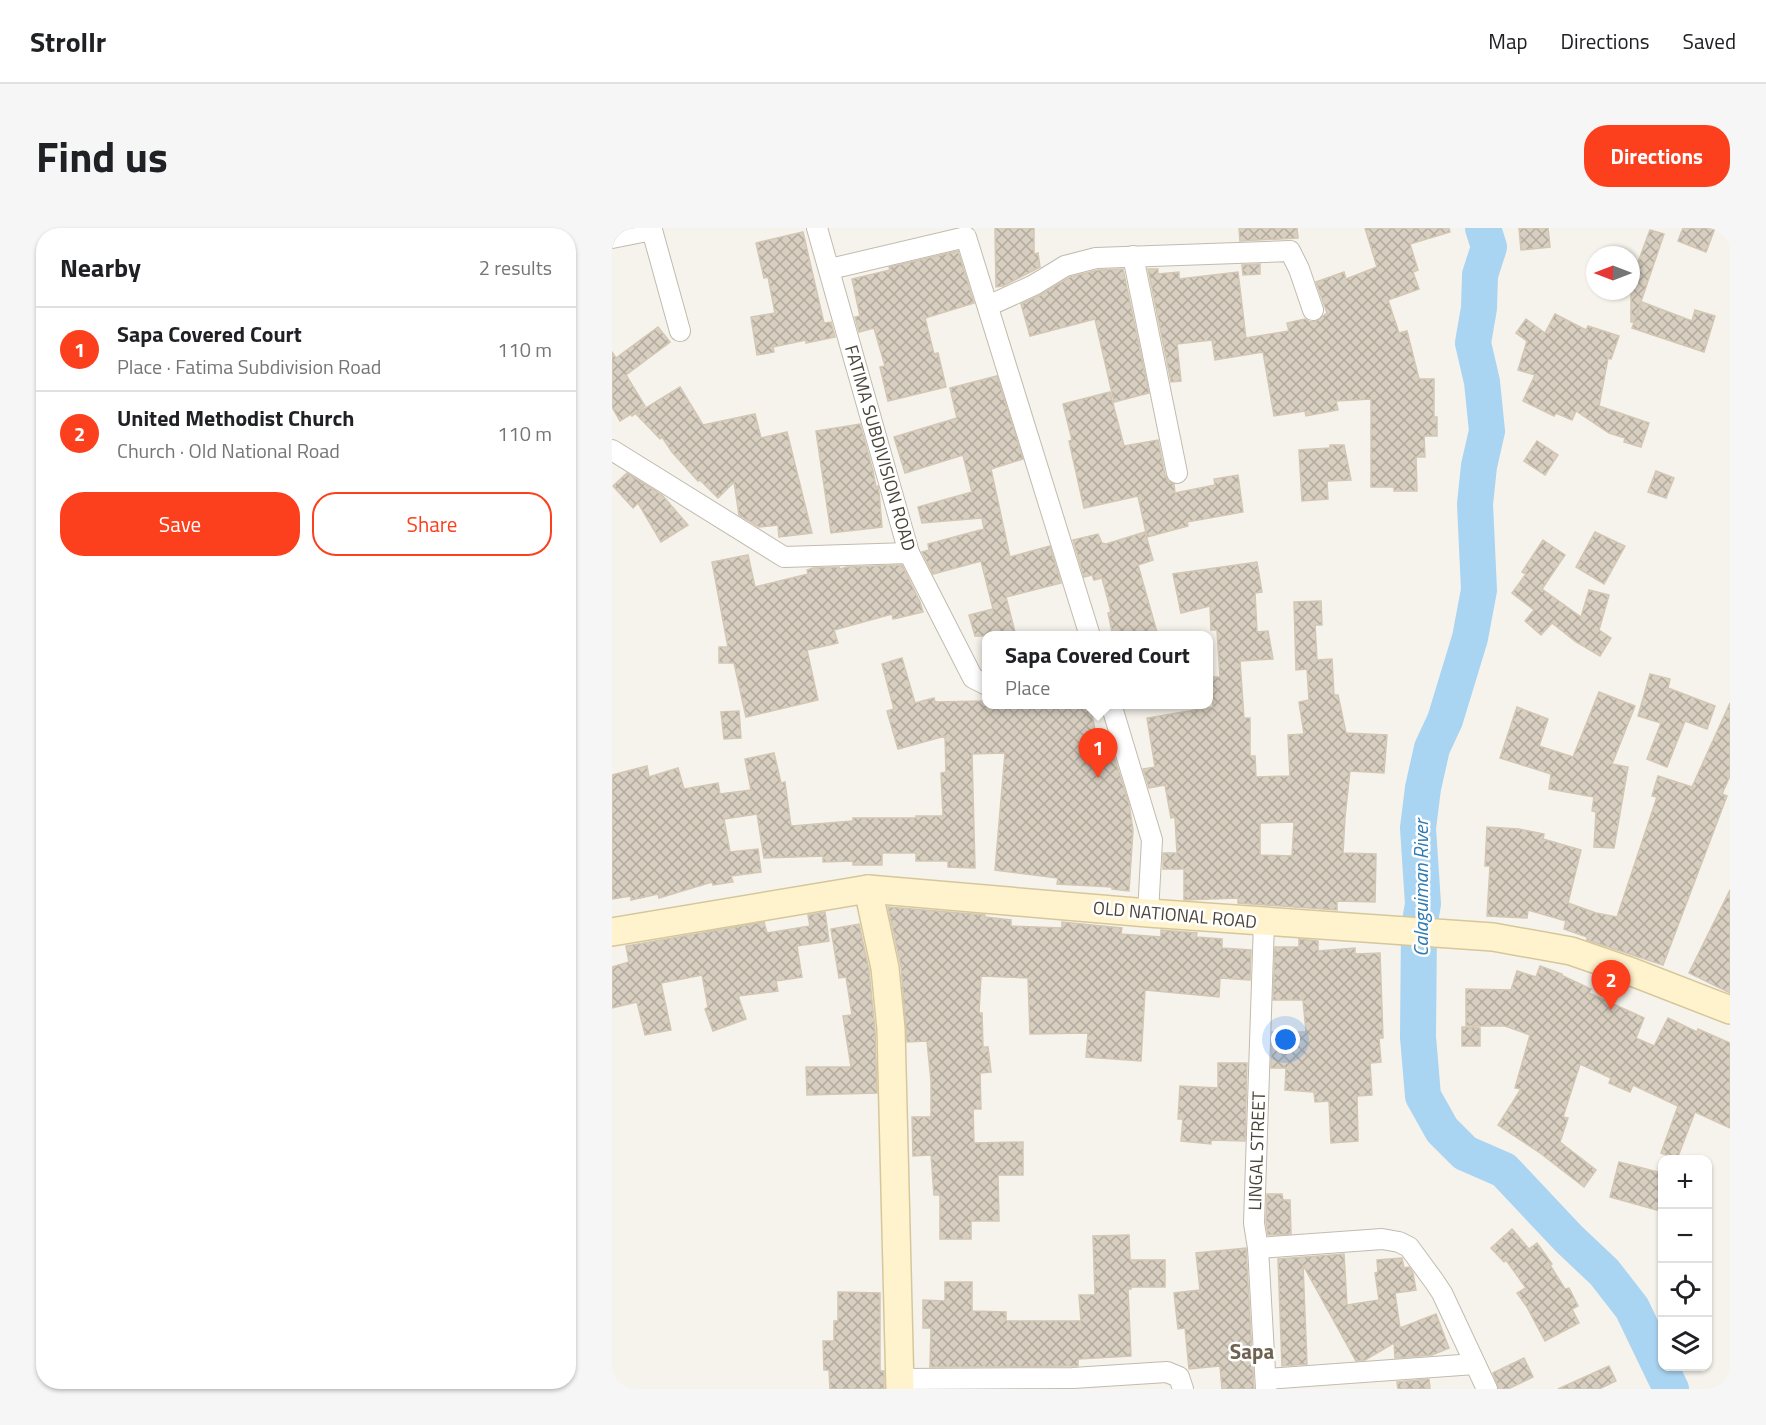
<!DOCTYPE html>
<meta charset="utf-8">
<style>
:root{--surface:#fff;--page:#f6f6f6;--text:#202124;--muted:#757577;--line:#e0e0e0;--accent:#fc3f1d}
body{margin:0;font-family:"Titillium Web",sans-serif;background:var(--page);color:var(--text)}
.controls{position:absolute;right:18px;bottom:18px;display:grid;overflow:hidden;border-radius:12px;box-shadow:0 2px 4px #0004}
.controls button{width:54px;height:54px;display:grid;place-items:center;padding:0;border:0;border-bottom:2px solid var(--line);background:var(--surface);color:var(--text);font:30px sans-serif}
.compass{position:absolute;left:974px;top:18px;width:54px;height:54px;border-radius:50%;background:var(--surface);box-shadow:0 2px 4px #0004;rotate:270deg}
.you{position:absolute;left:674px;top:812px;width:21px;height:21px;margin:-15px;border:4px solid #fff;border-radius:50%;background:#1a73e8;box-shadow:0 0 0 9px #1a73e833}
.badge{display:grid;place-items:center;width:39px;height:39px;border-radius:50%;background:var(--accent);color:#fff;font-size:20px;font-weight:700}
.pin{position:absolute;translate:-50% -50px;filter:drop-shadow(0 2px 3px #0008)}
.pin::after{content:'';position:absolute;top:32px;width:21px;height:18px;background:inherit;clip-path:polygon(0 0,100% 0,50% 100%)}
.popup{position:absolute;left:370px;top:403px;width:231px;height:78px;box-sizing:border-box;display:grid;place-content:center;border-radius:12px;background:var(--surface);filter:drop-shadow(0 2px 4px #0005);font-size:20px;white-space:nowrap;color:var(--muted)}
.popup b{font-size:22px;color:var(--text)}
.popup::after{content:'';position:absolute;left:50%;top:100%;margin-left:-12px;border:12px solid transparent;border-top-color:var(--surface)}
.list{margin:0;padding:0;list-style:none}
h2{display:flex;justify-content:space-between;align-items:center;height:78px;margin:0;padding:0 24px;font-size:26px}
h2 small{font-size:20px;font-weight:400;color:var(--muted)}
.list li{display:grid;grid-template-columns:39px 1fr auto;gap:18px;align-items:center;box-sizing:border-box;height:84px;padding:0 24px;border-top:2px solid var(--line)}
.list b{display:block;font-size:22px;white-space:nowrap}
.list p{margin:0;font-size:20px;white-space:nowrap;color:var(--muted)}
.list em{font-size:20px;font-style:normal;color:var(--muted)}
.actions{display:flex;gap:12px;padding:18px 24px}
.actions a{flex:1;padding:14px 0;border:2px solid var(--accent);border-radius:24px;text-align:center;font-size:21px;color:var(--accent)}
.actions .main{background:var(--accent);color:#fff}
.icon{flex:none;width:33px;height:33px;fill:none;stroke:currentColor;stroke-width:2;stroke-linecap:round;stroke-linejoin:round}
.map{position:relative;flex:none;width:1118px;height:1161px;overflow:hidden;border-radius:24px}
header{display:flex;align-items:center;gap:36px;box-sizing:border-box;height:84px;padding:0 30px;background:var(--surface);border-bottom:2px solid var(--line)}
header strong{font-size:28px}
nav{display:flex;gap:33px;margin-inline-start:auto;font-size:21px}
.intro{display:flex;align-items:center;justify-content:space-between;box-sizing:border-box;height:144px;padding:0 36px}
h1{margin:0;font-size:42px}
.button{padding:15px 27px;border-radius:24px;background:var(--accent);color:#fff;font-size:21px;font-weight:700}
main{display:flex;gap:36px;padding:0 36px}
aside{flex:1;background:var(--surface);border-radius:24px;box-shadow:0 2px 4px #0004}
.map>svg:first-child{display:block}
.lines{fill:none;stroke-linecap:round;stroke-linejoin:round}
.river{stroke:#a9d4f2;stroke-width:36}
.building{fill:url(#building-cross-hatch);stroke:#d3c7b4;stroke-width:1.5;fill-rule:evenodd}
.minor-casing{stroke:#c2bbae;stroke-width:22}
.secondary-casing{stroke:#d6c79b;stroke-width:30}
.minor{stroke:#fff;stroke-width:20}
.secondary{stroke:#fff3cd;stroke-width:27}
.labels{text-anchor:middle;stroke-width:5;stroke-linejoin:round;paint-order:stroke}
.street-label{font-size:18px;fill:#4b4439;stroke:#fff}
.water-label{font-size:20px;font-style:italic;fill:#2e7ab2;stroke:#fff}
.quarter-label{font-size:21px;font-weight:bold;fill:#6e6250;stroke:#fff}
</style>
<header>
<strong>Strollr</strong>
<nav><a>Map</a><a>Directions</a><a>Saved</a></nav>
</header>
<div class="intro"><h1>Find us</h1><a class="button">Directions</a></div>
<main>
<aside>
<h2>Nearby<small>2 results</small></h2>
<ul class="list">
<li><span class="badge">1</span><div><b>Sapa Covered Court</b><p>Place · Fatima Subdivision Road</p></div><em>110 m</em></li>
<li><span class="badge">2</span><div><b>United Methodist Church</b><p>Church · Old National Road</p></div><em>110 m</em></li>
</ul>
<div class="actions"><a class="main">Save</a><a>Share</a></div>
</aside>
<div class="map">
<svg width="1118" height="1161" viewBox="0 0 1118 1161">
<defs>
<pattern id="building-cross-hatch" width="8" height="8" patternUnits="userSpaceOnUse" patternTransform="scale(1.5)"><rect width="8" height="8" fill="#d8cfc1"/><path d="M0 0l8 8M0 8l8-8" fill="none" stroke="#b1aa9e"/></pattern>
</defs>
<rect width="100%" height="100%" fill="#f6f3ec"/>
<g class="lines">
<!-- river -->
<path class="river" d="M 871,0 L 877,19 L 868,47 L 867,80 L 861,115 L 870,154 L 875,203 L 867,238 L 863,276 L 867,362 L 858,410 L 833,492 L 820,520 L 811,560 L 806,600 L 811,676 L 807,699 L 806,809 L 811,868 L 830,902 L 853,925 L 892,942 L 957,1011 L 992,1044 L 1020,1080 L 1059,1161"/>
</g>
<!-- building -->
<g class="building">
<path d="M 383,0 L 422,0 L 422,26 L 426,25 L 428,39 L 391,58 L 384,59 Z"/>
<path d="M 627,0 L 685,0 L 686,10 L 628,13 Z"/>
<path d="M 753,0 L 837,0 L 838,4 L 798,16 L 806,42 L 801,44 L 807,61 L 776,72 L 787,105 L 795,103 L 807,151 L 822,151 L 822,189 L 825,189 L 825,208 L 812,208 L 813,229 L 804,229 L 805,263 L 782,263 L 782,259 L 759,259 L 759,171 L 724,173 L 726,182 L 694,188 L 693,183 L 662,188 L 651,124 L 603,132 L 600,112 L 565,116 L 569,153 L 559,154 L 536,41 L 546,41 L 546,46 L 567,44 L 567,51 L 626,44 L 634,110 L 677,103 L 675,95 L 693,91 L 698,94 L 704,93 L 715,85 L 704,54 L 732,44 L 734,51 L 765,39 Z"/>
<path d="M 907,0 L 936,0 L 938,19 L 909,22 Z"/>
<path d="M 1071,0 L 1103,0 L 1094,24 L 1066,13 Z"/>
<path d="M 1038,2 L 1052,6 L 1022,94 L 1019,94 L 1019,44 L 1022,45 Z"/>
<path d="M 191,4 L 212,95 L 219,94 L 223,109 L 194,115 L 194,112 L 161,119 L 162,124 L 145,127 L 139,89 L 163,85 L 156,49 L 152,50 L 144,15 Z"/>
<path d="M 346,23 L 362,75 L 313,90 L 322,126 L 326,125 L 334,159 L 276,173 L 268,139 L 273,138 L 262,100 L 247,104 L 243,89 L 248,88 L 240,51 L 278,42 L 277,39 Z"/>
<path d="M 648,36 L 648,46 L 631,47 L 630,37 Z"/>
<path d="M 511,41 L 537,165 L 502,174 L 483,91 L 418,108 L 409,76 L 428,67 L 458,49 L 486,42 Z"/>
<path d="M 1030,74 L 1080,93 L 1083,82 L 1103,88 L 1092,124 L 1020,100 Z"/>
<path d="M 943,86 L 974,102 L 976,98 L 1007,108 L 999,131 L 996,130 L 987,178 L 1037,195 L 1029,219 L 1012,214 L 1013,210 L 997,205 L 964,183 L 960,192 L 944,185 L 942,188 L 911,173 L 923,147 L 906,142 L 915,113 L 904,105 L 914,91 L 933,105 Z"/>
<path d="M 46,99 L 58,114 L 14,147 L 33,178 L 20,188 L 19,186 L 8,193 L 0,179 L 0,124 L 4,130 Z"/>
<path d="M 385,148 L 411,231 L 379,241 L 398,329 L 438,318 L 449,355 L 394,369 L 404,408 L 363,408 L 357,387 L 381,381 L 369,333 L 321,346 L 310,324 L 317,322 L 316,316 L 372,301 L 370,290 L 310,295 L 306,279 L 360,264 L 351,227 L 293,245 L 282,209 L 345,190 L 338,160 Z"/>
<path d="M 68,159 L 91,197 L 143,186 L 149,210 L 175,204 L 200,305 L 167,309 L 166,297 L 147,299 L 127,287 L 122,254 L 106,270 L 88,252 L 86,253 L 60,224 L 50,209 L 48,211 L 24,186 Z"/>
<path d="M 498,164 L 512,218 L 546,212 L 553,247 L 556,253 L 562,256 L 563,265 L 603,257 L 602,251 L 626,247 L 631,284 L 575,294 L 576,298 L 535,309 L 526,268 L 472,280 L 457,213 L 460,212 L 451,176 Z"/>
<path d="M 248,196 L 261,243 L 264,259 L 266,258 L 267,264 L 270,299 L 219,305 L 204,203 Z"/>
<path d="M 925,213 L 946,227 L 933,247 L 912,233 Z"/>
<path d="M 718,217 L 732,217 L 739,252 L 715,253 L 716,271 L 690,273 L 687,222 L 718,220 Z"/>
<path d="M 1044,243 L 1062,250 L 1054,270 L 1036,264 Z"/>
<path d="M 15,245 L 50,267 L 76,297 L 49,314 L 26,275 L 21,280 L 1,258 Z"/>
<path d="M 533,304 L 541,332 L 526,337 L 546,408 L 501,408 L 496,385 L 499,384 L 490,350 L 482,352 L 480,347 L 472,349 L 461,312 L 486,306 L 490,315 L 494,316 Z"/>
<path d="M 983,304 L 1013,318 L 992,356 L 964,339 Z"/>
<path d="M 931,312 L 953,327 L 930,361 L 969,389 L 977,362 L 997,367 L 987,402 L 999,410 L 988,428 L 964,414 L 940,395 L 929,407 L 913,393 L 922,382 L 900,365 L 914,346 L 910,344 Z"/>
<path d="M 136,327 L 143,359 L 196,346 L 195,342 L 201,340 L 227,339 L 228,341 L 235,339 L 290,337 L 308,374 L 311,384 L 281,391 L 280,386 L 222,402 L 226,415 L 195,422 L 206,472 L 134,489 L 122,435 L 107,435 L 107,419 L 116,419 L 100,334 Z"/>
<path d="M 645,334 L 650,364 L 643,365 L 645,404 L 656,403 L 661,431 L 628,433 L 632,490 L 638,490 L 638,528 L 643,528 L 644,549 L 678,548 L 676,507 L 692,506 L 687,474 L 697,472 L 695,441 L 684,442 L 682,374 L 709,373 L 710,397 L 703,397 L 705,432 L 720,431 L 722,467 L 726,467 L 734,505 L 775,507 L 772,545 L 738,543 L 733,589 L 731,625 L 764,626 L 763,674 L 725,673 L 725,682 L 626,675 L 626,670 L 572,672 L 572,641 L 551,641 L 551,625 L 565,625 L 563,589 L 559,590 L 553,557 L 537,560 L 531,541 L 543,539 L 535,490 L 601,479 L 599,449 L 608,449 L 605,402 L 599,402 L 598,378 L 569,385 L 561,346 ZM 682,594 L 680,628 L 648,627 L 648,595 Z"/>
<path d="M 290,430 L 303,475 L 322,470 L 323,474 L 375,473 L 375,477 L 478,477 L 484,507 L 495,506 L 517,576 L 521,602 L 517,663 L 500,661 L 500,659 L 445,656 L 446,650 L 383,642 L 393,525 L 360,526 L 363,640 L 336,639 L 336,633 L 304,633 L 304,625 L 270,625 L 270,637 L 241,637 L 241,633 L 211,634 L 211,628 L 152,630 L 145,586 L 112,591 L 118,624 L 146,621 L 149,644 L 119,648 L 121,654 L 101,657 L 100,654 L 47,670 L 46,666 L 19,672 L 19,668 L 0,671 L 0,547 L 35,538 L 37,549 L 66,540 L 72,561 L 106,555 L 108,566 L 139,562 L 133,531 L 162,525 L 169,555 L 173,554 L 179,598 L 241,593 L 241,590 L 304,590 L 304,588 L 331,588 L 329,545 L 334,544 L 333,508 L 286,521 L 275,483 L 282,481 L 270,436 Z"/>
<path d="M 1038,446 L 1058,451 L 1056,460 L 1103,478 L 1095,501 L 1073,493 L 1055,539 L 1035,531 L 1049,495 L 1026,488 Z"/>
<path d="M 987,464 L 1023,478 L 1000,536 L 1016,539 L 1002,620 L 982,619 L 984,584 L 980,583 L 982,569 L 937,561 L 939,546 L 888,530 L 905,479 L 936,491 L 927,518 L 961,529 Z"/>
<path d="M 1118,475 L 1118,548 L 1110,566 L 1115,568 L 1051,737 L 975,712 L 975,709 L 952,701 L 954,693 L 916,682 L 915,690 L 875,688 L 878,638 L 873,638 L 875,599 L 907,601 L 932,606 L 931,611 L 969,622 L 956,675 L 984,685 L 1005,689 L 1045,569 L 1040,568 L 1046,548 L 1080,559 Z"/>
<path d="M 127,483 L 129,510 L 112,511 L 109,484 Z"/>
<path d="M 1118,662 L 1118,765 L 1077,745 Z"/>
<path d="M 276,679 L 373,687 L 373,689 L 399,692 L 399,698 L 450,700 L 450,694 L 510,700 L 509,706 L 549,709 L 549,702 L 585,705 L 584,709 L 610,711 L 610,720 L 639,722 L 638,752 L 608,750 L 607,769 L 533,762 L 529,833 L 474,829 L 476,805 L 418,806 L 416,750 L 369,748 L 367,785 L 370,785 L 371,819 L 376,819 L 379,844 L 368,845 L 369,881 L 361,881 L 362,915 L 411,914 L 411,947 L 386,947 L 387,993 L 359,993 L 359,1011 L 328,1011 L 328,967 L 322,967 L 319,927 L 301,928 L 300,889 L 319,889 L 319,853 L 315,813 L 295,814 L 289,738 Z"/>
<path d="M 213,684 L 217,713 L 185,718 L 190,749 L 164,753 L 166,763 L 126,768 L 134,791 L 101,803 L 93,781 L 96,779 L 90,747 L 49,755 L 59,802 L 33,807 L 25,774 L 0,780 L 0,739 L 17,734 L 14,718 L 152,694 L 155,705 L 198,698 L 196,687 Z"/>
<path d="M 247,696 L 257,742 L 263,802 L 265,865 L 195,867 L 194,839 L 239,839 L 231,788 L 240,787 L 234,749 L 227,750 L 219,701 Z"/>
<path d="M 687,711 L 706,713 L 706,723 L 743,720 L 743,726 L 768,725 L 771,810 L 767,810 L 769,834 L 758,835 L 760,867 L 745,868 L 746,913 L 719,915 L 717,873 L 703,874 L 702,864 L 673,862 L 674,840 L 659,840 L 660,804 L 694,804 L 691,772 L 661,772 L 663,719 L 687,719 Z"/>
<path d="M 928,738 L 950,746 L 949,747 L 979,761 L 977,765 L 1032,790 L 1024,810 L 1042,818 L 1056,790 L 1085,804 L 1086,801 L 1118,815 L 1118,900 L 1083,884 L 1065,931 L 1049,925 L 1066,878 L 1021,857 L 1018,864 L 997,855 L 999,850 L 968,836 L 951,889 L 956,890 L 948,914 L 984,942 L 972,959 L 928,925 L 886,897 L 909,861 L 903,860 L 918,807 L 893,798 L 854,798 L 854,761 L 899,762 L 905,743 L 924,749 Z"/>
<path d="M 850,799 L 868,800 L 868,818 L 850,818 Z"/>
<path d="M 606,835 L 635,835 L 633,913 L 599,912 L 599,916 L 569,913 L 571,891 L 566,891 L 568,858 L 606,860 Z"/>
<path d="M 1007,934 L 1050,945 L 1050,970 L 1045,982 L 998,969 Z"/>
<path d="M 655,966 L 670,966 L 671,972 L 678,972 L 679,1006 L 656,1007 L 654,994 Z"/>
<path d="M 900,1001 L 917,1021 L 925,1015 L 940,1036 L 938,1037 L 953,1061 L 957,1060 L 966,1078 L 960,1081 L 967,1095 L 933,1113 L 915,1079 L 905,1065 L 914,1060 L 894,1032 L 892,1034 L 879,1020 Z"/>
<path d="M 517,1007 L 518,1032 L 553,1032 L 553,1059 L 519,1059 L 519,1061 L 516,1061 L 519,1128 L 466,1131 L 466,1138 L 461,1138 L 318,1139 L 319,1100 L 311,1100 L 311,1072 L 333,1073 L 333,1054 L 360,1054 L 360,1083 L 394,1084 L 394,1093 L 469,1093 L 467,1067 L 483,1067 L 481,1008 Z"/>
<path d="M 634,1020 L 642,1161 L 610,1161 L 608,1138 L 577,1141 L 573,1100 L 566,1101 L 562,1065 L 588,1062 L 584,1025 Z"/>
<path d="M 732,1026 L 735,1077 L 767,1072 L 763,1045 L 766,1044 L 765,1032 L 790,1030 L 792,1040 L 797,1039 L 801,1045 L 804,1062 L 783,1065 L 788,1100 L 824,1086 L 837,1120 L 820,1127 L 783,1130 L 782,1115 L 753,1132 L 744,1133 L 691,1037 L 695,1136 L 670,1138 L 666,1031 Z"/>
<path d="M 226,1064 L 268,1065 L 268,1143 L 272,1143 L 272,1161 L 218,1161 L 217,1142 L 212,1142 L 211,1113 L 222,1113 L 222,1093 L 226,1093 Z"/>
<path d="M 912,1130 L 921,1149 L 896,1161 L 887,1161 L 881,1145 Z"/>
<path d="M 997,1138 L 1004,1153 L 987,1161 L 946,1161 Z"/>
<path d="M 817,1151 L 818,1161 L 786,1161 L 785,1154 Z"/>
</g>
<g class="lines">
<!-- minor casing -->
<g class="minor-casing">
<g id="minor">
<path d="M 205,0 L 297,325 L 361,450 L 375,457"/>
<path d="M 0,10 L 40,2 L 68,103"/>
<path d="M 521,28 L 565,245"/>
<path d="M 218,41 L 354,9 L 478,408"/>
<path d="M 376,78 L 422,57 L 453,38 L 484,30 L 678,23 L 687,41 L 701,82"/>
<path d="M 0,222 L 172,329 L 297,325"/>
<path d="M 499,476 L 540,612 L 536,685"/>
<path d="M 652,694 L 642,995 L 646,1020 L 654,1161"/>
<path d="M 646,1020 L 770,1011 L 787,1014 L 797,1019 L 822,1053 L 830,1065 L 875,1161"/>
<path d="M 288,1151 L 461,1150 L 555,1144 L 567,1149 L 571,1161"/>
<path d="M 654,1151 L 863,1136"/>
</g>
</g>
<!-- secondary casing -->
<g class="secondary-casing">
<g id="secondary">
<path d="M 256,661 L 273,740 L 279,801 L 288,1161"/>
<path d="M 0,704 L 256,661 L 536,685 L 881,709 L 959,723 L 1020,744 L 1118,782"/>
</g>
</g>
<!-- minor -->
<use href="#minor" class="minor"/>
<!-- secondary -->
<use href="#secondary" class="secondary"/>
</g>
<g class="labels">
<!-- street labels -->
<g class="street-label">
<text transform="translate(268 220) rotate(74)" y="6">FATIMA SUBDIVISION ROAD</text>
<text transform="translate(563 687) rotate(5)" y="6">OLD NATIONAL ROAD</text>
<text transform="translate(645 923) rotate(-88)" y="6">LINGAL STREET</text>
</g>
<!-- water labels -->
<g class="water-label">
<text transform="translate(809 660) rotate(-90)" y="7">Calaguiman River</text>
</g>
<!-- quarter labels -->
<g class="quarter-label">
<text x="640" y="1131">Sapa</text>
</g>
</g>
</svg>
<div class="controls">
<button>+</button>
<button>−</button>
<button><svg class="icon" aria-label="locate" viewBox="0 0 24 24"><circle cx="12" cy="12" r="6"/><path d="M12 2v4M12 18v4M2 12h4M18 12h4"/></svg></button>
<button><svg class="icon" aria-label="layers" viewBox="0 0 24 24"><path d="M12 4l9 5-9 5-9-5zM3 14l9 5 9-5"/></svg></button>
</div>
<svg class="compass" viewBox="-18 -18 36 36"><path d="M0-13l5 13h-10z" fill="#e53935"/><path d="M0 13l5-13h-10z" fill="#757577"/></svg>
<div class="you"></div>
<div class="pin badge" style="left:486px;top:550px">1</div>
<div class="popup"><b>Sapa Covered Court</b>Place</div>
<div class="pin badge" style="left:999px;top:782px">2</div>
</div>
</main>
